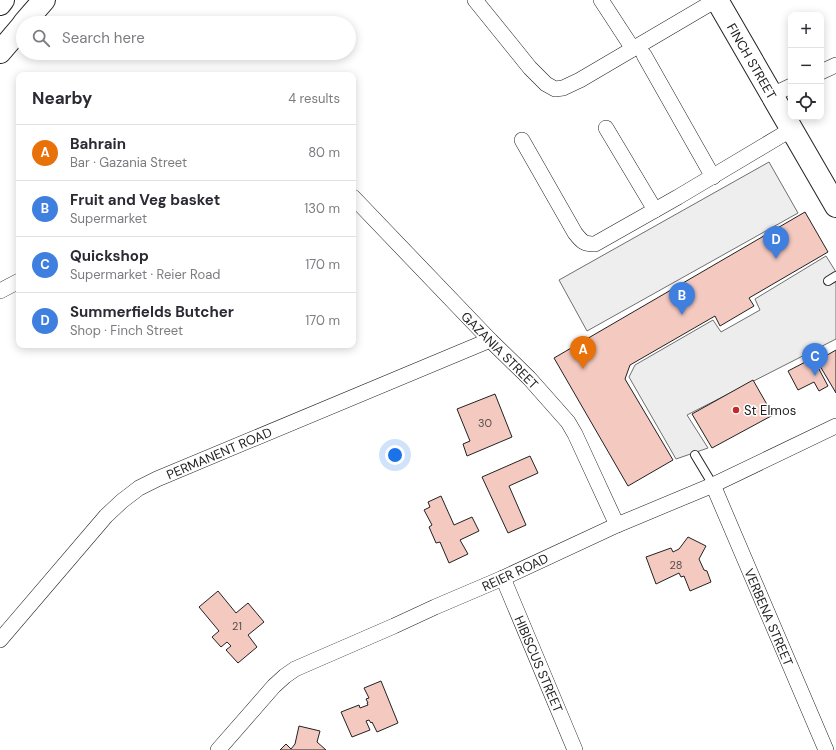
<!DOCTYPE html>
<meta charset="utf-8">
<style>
:root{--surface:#fff;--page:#f7f7f7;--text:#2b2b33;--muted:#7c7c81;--line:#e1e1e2;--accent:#c62828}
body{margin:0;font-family:"DM Sans",sans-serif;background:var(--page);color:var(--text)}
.controls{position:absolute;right:12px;top:12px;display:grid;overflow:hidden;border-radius:8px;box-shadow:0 2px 10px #0003}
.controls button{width:36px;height:36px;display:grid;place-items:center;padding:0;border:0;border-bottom:1px solid var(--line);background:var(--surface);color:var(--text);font:20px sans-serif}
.you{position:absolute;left:395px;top:455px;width:14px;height:14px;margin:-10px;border:3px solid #fff;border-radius:50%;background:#1a73e8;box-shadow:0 0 0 6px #1a73e833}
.badge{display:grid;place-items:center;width:26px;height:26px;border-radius:50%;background:var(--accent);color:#fff;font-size:13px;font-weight:700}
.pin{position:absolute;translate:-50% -33px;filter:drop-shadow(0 1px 2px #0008)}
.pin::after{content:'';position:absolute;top:21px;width:14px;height:12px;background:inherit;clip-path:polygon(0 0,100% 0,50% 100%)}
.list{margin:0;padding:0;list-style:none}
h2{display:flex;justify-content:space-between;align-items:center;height:52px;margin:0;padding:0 16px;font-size:17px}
h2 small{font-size:13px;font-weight:400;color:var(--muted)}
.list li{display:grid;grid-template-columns:26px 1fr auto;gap:12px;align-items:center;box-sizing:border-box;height:56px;padding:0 16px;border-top:1px solid var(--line)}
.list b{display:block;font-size:15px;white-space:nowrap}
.list p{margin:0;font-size:13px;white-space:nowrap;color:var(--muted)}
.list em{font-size:13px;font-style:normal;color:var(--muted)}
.icon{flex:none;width:22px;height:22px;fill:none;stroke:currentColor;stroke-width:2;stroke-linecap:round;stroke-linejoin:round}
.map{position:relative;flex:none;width:836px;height:750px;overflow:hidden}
.search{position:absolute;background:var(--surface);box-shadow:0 2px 10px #0003;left:16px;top:16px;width:340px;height:44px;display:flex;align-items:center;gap:10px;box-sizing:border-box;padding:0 14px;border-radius:22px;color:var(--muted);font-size:15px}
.panel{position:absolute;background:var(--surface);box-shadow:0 2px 10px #0003;left:16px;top:72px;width:340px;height:276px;border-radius:8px}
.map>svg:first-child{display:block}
.green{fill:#eee;stroke:#6f6f6f}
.parking{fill:#ededed;stroke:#6f6f6f}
.building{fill:#f3c9c0;stroke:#222}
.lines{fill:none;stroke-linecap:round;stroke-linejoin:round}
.lane-casing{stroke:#222;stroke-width:10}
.street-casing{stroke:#222;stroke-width:16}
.secondary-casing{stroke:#222;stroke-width:24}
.primary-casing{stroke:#222;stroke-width:24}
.lane{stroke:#fff;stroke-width:8}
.street{stroke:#fff;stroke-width:15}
.secondary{stroke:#fff;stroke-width:22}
.primary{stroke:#fff;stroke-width:22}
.poi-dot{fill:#c62828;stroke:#fff;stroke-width:1.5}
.labels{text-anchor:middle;stroke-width:3;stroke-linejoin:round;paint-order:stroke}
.number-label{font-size:11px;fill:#564c4a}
.street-label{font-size:13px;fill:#222;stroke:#fff}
.poi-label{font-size:13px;fill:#222;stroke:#fff;text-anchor:start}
</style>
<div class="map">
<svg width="836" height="750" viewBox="0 0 836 750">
<rect width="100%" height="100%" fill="#fff"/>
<!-- green -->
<path class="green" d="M 769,162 L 798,213 L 587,331 L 559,280 Z"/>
<!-- parking -->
<path class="parking" d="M 826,256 L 836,272 L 836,339 L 687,415 L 708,448 L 676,459 L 629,377 L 635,365 L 713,320 L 721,332 L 760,310 L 755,299 Z"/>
<!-- building -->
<g class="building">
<path d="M 805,212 L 828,252 L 749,298 L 754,306 L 720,326 L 715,316 L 630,365 L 625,379 L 673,460 L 628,486 L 554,358 Z"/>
<path d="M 836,350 L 836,393 L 817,361 Z"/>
<path d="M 813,358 L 828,386 L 819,391 L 814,382 L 798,390 L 788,371 Z"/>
<path d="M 753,380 L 773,415 L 712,448 L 692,414 Z"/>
<path d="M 495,394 L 512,437 L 467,456 L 463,444 L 470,441 L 457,409 Z"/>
<path d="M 530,456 L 538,473 L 509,486 L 526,525 L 508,533 L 482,477 Z"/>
<path d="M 441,496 L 454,525 L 472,517 L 479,531 L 460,540 L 468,554 L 449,563 L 440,542 L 436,543 L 429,527 L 432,525 L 424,510 L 430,507 L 428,502 Z"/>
<path d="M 688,537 L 706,546 L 699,559 L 704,570 L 707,571 L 711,582 L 690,591 L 684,576 L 681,577 L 679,573 L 656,584 L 646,557 L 671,548 L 673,552 L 679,549 Z"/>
<path d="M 218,591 L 236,613 L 248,603 L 264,622 L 248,635 L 257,647 L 238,663 L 226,650 L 231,646 L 227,642 L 221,647 L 212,637 L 219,631 L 199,607 Z"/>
<path d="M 381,681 L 398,723 L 377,732 L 372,722 L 371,723 L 369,720 L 366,721 L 370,730 L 352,737 L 341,712 L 359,705 L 360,708 L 368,705 L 367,703 L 368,703 L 366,699 L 369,698 L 364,688 Z"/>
<path d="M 299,726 L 320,731 L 317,742 L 326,750 L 280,750 L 286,744 L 291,749 L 295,744 Z"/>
</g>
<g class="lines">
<!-- lane casing -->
<g class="lane-casing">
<g id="lane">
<path d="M 828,281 L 836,276"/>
<path d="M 695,455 L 713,485"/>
</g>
</g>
<!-- street casing -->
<g class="street-casing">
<g id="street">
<path d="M 475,0 L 530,68 L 546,84 L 555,89 L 563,88 L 580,80 L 716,0"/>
<path d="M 601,0 L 633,49"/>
<path d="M 644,55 L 713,177"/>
<path d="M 821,72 L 836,65"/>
<path d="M 772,95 L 791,86"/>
<path d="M 606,128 L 655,210"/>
<path d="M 522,140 L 575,233 C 582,242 584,244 595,244 L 678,197 L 792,129"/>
<path d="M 353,197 L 490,340 L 529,378 L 568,422 L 575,434 L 617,525"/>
<path d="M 0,291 L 19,281"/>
<path d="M 713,485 L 826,750"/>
<path d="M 503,578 L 575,750"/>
<path d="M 0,640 L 106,516 L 122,501 L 139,488 L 157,479 L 490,340"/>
<path d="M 218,750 L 274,686 L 285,676 L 295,669 L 394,626 L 435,607 L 503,578 L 617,525 L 713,485 L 836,426"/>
</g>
</g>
<!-- secondary casing -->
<g class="secondary-casing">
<path id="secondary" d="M 717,0 L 836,206"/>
</g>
<!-- primary casing -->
<g class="primary-casing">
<g id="primary">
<path d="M 0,4 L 3,0"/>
<path d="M 24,23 L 44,0"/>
<path d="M 0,52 L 23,25"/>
</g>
</g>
<!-- lane -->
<use href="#lane" class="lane"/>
<!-- street -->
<use href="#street" class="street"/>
<!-- secondary -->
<use href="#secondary" class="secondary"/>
<!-- primary -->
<use href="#primary" class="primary"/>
</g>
<!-- markers -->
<circle class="poi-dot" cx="736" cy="410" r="4"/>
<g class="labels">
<!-- number labels -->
<g class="number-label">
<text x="485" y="427">30</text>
<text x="676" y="569">28</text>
<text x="237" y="630">21</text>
</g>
<!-- street labels -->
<g class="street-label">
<text transform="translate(752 61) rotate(60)" y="5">FINCH STREET</text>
<text transform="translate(500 350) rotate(45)" y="5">GAZANIA STREET</text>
<text transform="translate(219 453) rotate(-23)" y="5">PERMANENT ROAD</text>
<text transform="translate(515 572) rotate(-25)" y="5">REIER ROAD</text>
<text transform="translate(769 617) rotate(67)" y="5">VERBENA STREET</text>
<text transform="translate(539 664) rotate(67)" y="5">HIBISCUS STREET</text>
</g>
<!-- poi labels -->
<g class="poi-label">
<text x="744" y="415">St Elmos</text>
</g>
</g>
</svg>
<div class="controls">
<button>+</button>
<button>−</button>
<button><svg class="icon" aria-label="locate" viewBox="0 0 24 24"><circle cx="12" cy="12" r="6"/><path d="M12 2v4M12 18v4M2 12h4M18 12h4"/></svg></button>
</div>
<div class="you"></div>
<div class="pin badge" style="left:583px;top:369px;background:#e8710a">A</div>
<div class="pin badge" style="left:682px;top:315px;background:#3f7fe0">B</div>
<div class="pin badge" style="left:815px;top:376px;background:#3f7fe0">C</div>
<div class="pin badge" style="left:776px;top:259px;background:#3f7fe0">D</div>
<div class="search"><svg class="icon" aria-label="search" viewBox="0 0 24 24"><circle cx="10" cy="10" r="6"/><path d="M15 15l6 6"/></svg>Search here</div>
<section class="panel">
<h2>Nearby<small>4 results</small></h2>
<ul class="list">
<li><span class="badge" style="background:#e8710a">A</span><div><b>Bahrain</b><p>Bar · Gazania Street</p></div><em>80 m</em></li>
<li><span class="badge" style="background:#3f7fe0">B</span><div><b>Fruit and Veg basket</b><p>Supermarket</p></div><em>130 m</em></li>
<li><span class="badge" style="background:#3f7fe0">C</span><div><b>Quickshop</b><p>Supermarket · Reier Road</p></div><em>170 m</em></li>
<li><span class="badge" style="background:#3f7fe0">D</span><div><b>Summerfields Butcher</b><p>Shop · Finch Street</p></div><em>170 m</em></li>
</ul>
</section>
</div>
